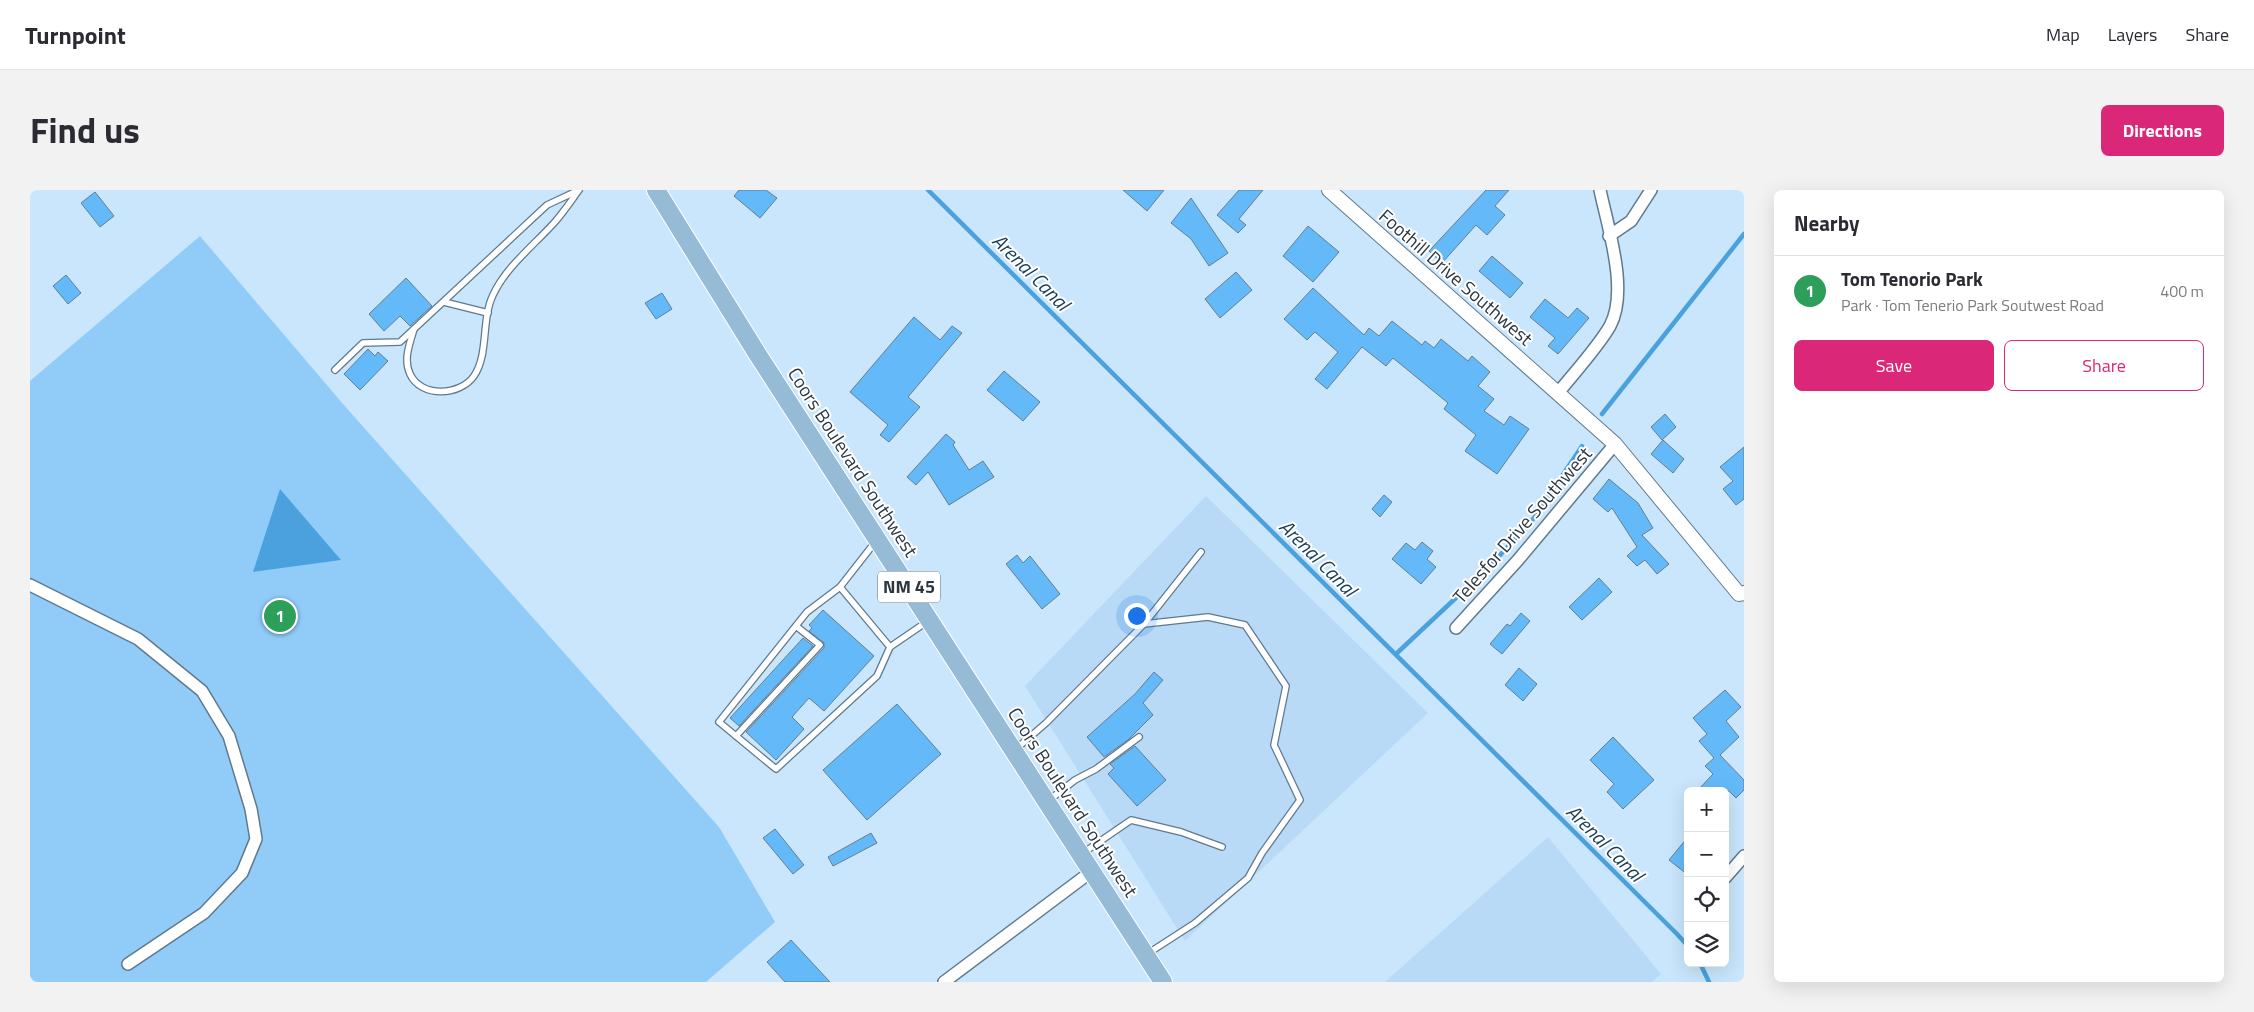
<!DOCTYPE html>
<meta charset="utf-8">
<style>
:root{--surface:#fff;--page:#f2f2f3;--text:#2b2b33;--muted:#7c7c81;--line:#e1e1e2;--accent:#db2777}
body{margin:0;font-family:"Titillium Web",sans-serif;background:var(--page);color:var(--text)}
.controls{position:absolute;right:15px;bottom:15px;display:grid;overflow:hidden;border-radius:8px;box-shadow:0 5px 20px #0002}
.controls button{width:45px;height:45px;display:grid;place-items:center;padding:0;border:0;border-bottom:1px solid var(--line);background:var(--surface);color:var(--text);font:25px sans-serif}
.you{position:absolute;left:1106px;top:425px;width:18px;height:18px;margin:-12px;border:4px solid #fff;border-radius:50%;background:#1a73e8;box-shadow:0 0 0 8px #1a73e833}
.badge{display:grid;place-items:center;width:32px;height:32px;border-radius:50%;background:var(--accent);color:#fff;font-size:16px;font-weight:700}
.pin{position:absolute;translate:-50% -50%;border:2px solid #fff;box-shadow:0 1px 5px #0006}
.list{margin:0;padding:0;list-style:none}
h2{display:flex;justify-content:space-between;align-items:center;height:65px;margin:0;padding:0 20px;font-size:21px}
h2 small{font-size:16px;font-weight:400;color:var(--muted)}
.list li{display:grid;grid-template-columns:32px 1fr auto;gap:15px;align-items:center;box-sizing:border-box;height:70px;padding:0 20px;border-top:1px solid var(--line)}
.list b{display:block;font-size:19px;white-space:nowrap}
.list p{margin:0;font-size:16px;white-space:nowrap;color:var(--muted)}
.list em{font-size:16px;font-style:normal;color:var(--muted)}
.actions{display:flex;gap:10px;padding:15px 20px}
.actions a{flex:1;padding:11px 0;border:1px solid var(--accent);border-radius:8px;text-align:center;font-size:18px;color:var(--accent)}
.actions .main{background:var(--accent);color:#fff}
.icon{flex:none;width:28px;height:28px;fill:none;stroke:currentColor;stroke-width:2;stroke-linecap:round;stroke-linejoin:round}
.map{position:relative;flex:none;width:1714px;height:792px;overflow:hidden;border-radius:8px}
header{display:flex;align-items:center;gap:30px;box-sizing:border-box;height:70px;padding:0 25px;background:var(--surface);border-bottom:1px solid var(--line)}
header strong{font-size:24px}
nav{display:flex;gap:28px;margin-inline-start:auto;font-size:18px}
.intro{display:flex;align-items:center;justify-content:space-between;box-sizing:border-box;height:120px;padding:0 30px}
h1{margin:0;font-size:35px}
.button{padding:12px 22px;border-radius:8px;background:var(--accent);color:#fff;font-size:18px;font-weight:700}
main{display:flex;gap:30px;padding:0 30px}
aside{flex:1;background:var(--surface);border-radius:8px;box-shadow:0 5px 20px #0002}
.map>svg:first-child{display:block}
.built{fill:#b8daf6}
.green{fill:#91ccf9}
.water{fill:#4aa1de}
.lines{fill:none;stroke-linecap:round;stroke-linejoin:round}
.stream{stroke:#4aa1de;stroke-width:4.5}
.building{fill:#64baf9;stroke:#647e92}
.service-casing{stroke:#60798d;stroke-width:8}
.minor-casing{stroke:#60798d;stroke-width:14}
.tertiary-casing{stroke:#60798d;stroke-width:16}
.primary-casing{stroke:#fff;stroke-width:20}
.service{stroke:#fff;stroke-width:5.5}
.minor{stroke:#fff;stroke-width:11}
.tertiary{stroke:#fff;stroke-width:14}
.primary{stroke:#95bbd7;stroke-width:18}
.labels{text-anchor:middle;stroke-width:4;stroke-linejoin:round;paint-order:stroke}
.shield{fill:#fff;stroke:#6b7379;stroke-width:1}
.shield-label{font-size:18px;font-weight:bold;fill:#2c3740}
.street-label{font-size:19px;fill:#2c3740;stroke:#fff}
.water-label{font-size:20px;font-style:italic;fill:#183c55;stroke:#fff}
</style>
<header>
<strong>Turnpoint</strong>
<nav><a>Map</a><a>Layers</a><a>Share</a></nav>
</header>
<div class="intro"><h1>Find us</h1><a class="button">Directions</a></div>
<main>
<div class="map">
<svg width="1714" height="792" viewBox="0 0 1714 792">
<rect width="100%" height="100%" fill="#c9e6fc"/>
<!-- built -->
<g class="built">
<path d="M 1176,306 L 1398,523 L 1155,751 L 995,496 Z"/>
<path d="M 1518,647 L 1631,784 L 1622,792 L 1355,792 Z"/>
</g>
<!-- green -->
<path class="green" d="M 170,46 L 313,214 L 689,637 L 745,732 L 676,792 L 0,792 L 0,191 Z"/>
<!-- water -->
<path class="water" d="M 250,299 L 311,370 L 223,382 Z"/>
<g class="lines">
<!-- stream -->
<g class="stream">
<path d="M 898,0 L 1646,743 L 1658,756"/>
<path d="M 1572,224 L 1714,44"/>
<path d="M 1366,464 L 1461,375 L 1504,328 L 1552,256"/>
<path d="M 1670,773 L 1679,792"/>
</g>
</g>
<!-- building -->
<g class="building">
<path d="M 709,0 L 736,0 L 747,8 L 730,28 L 704,6 Z"/>
<path d="M 1093,0 L 1134,0 L 1117,21 Z"/>
<path d="M 1209,0 L 1233,0 L 1209,29 L 1216,35 L 1208,43 L 1187,25 Z"/>
<path d="M 1456,0 L 1479,0 L 1465,16 L 1475,25 L 1457,45 L 1446,35 L 1412,73 L 1399,61 Z"/>
<path d="M 65,2 L 84,26 L 70,37 L 51,13 Z"/>
<path d="M 1161,8 L 1198,63 L 1179,76 L 1161,49 L 1141,33 Z"/>
<path d="M 1278,36 L 1309,62 L 1283,92 L 1253,66 Z"/>
<path d="M 1462,66 L 1493,93 L 1480,108 L 1449,81 Z"/>
<path d="M 1206,82 L 1222,100 L 1190,128 L 1175,109 Z"/>
<path d="M 36,85 L 51,103 L 38,114 L 23,96 Z"/>
<path d="M 376,88 L 402,116 L 380,136 L 370,126 L 354,141 L 339,124 Z"/>
<path d="M 1283,98 L 1334,145 L 1339,138 L 1349,146 L 1362,131 L 1392,155 L 1395,151 L 1404,158 L 1411,149 L 1438,171 L 1442,166 L 1460,182 L 1448,196 L 1464,209 L 1454,221 L 1474,235 L 1480,226 L 1499,239 L 1467,284 L 1435,261 L 1446,245 L 1414,219 L 1418,213 L 1363,168 L 1356,176 L 1332,157 L 1297,199 L 1285,189 L 1308,162 L 1285,142 L 1277,150 L 1254,129 Z"/>
<path d="M 632,103 L 642,119 L 626,129 L 615,113 Z"/>
<path d="M 1515,109 L 1538,128 L 1547,118 L 1559,128 L 1528,164 L 1518,156 L 1525,148 L 1500,127 Z"/>
<path d="M 884,127 L 910,150 L 922,136 L 932,143 L 878,207 L 890,217 L 859,252 L 850,245 L 858,235 L 820,202 Z"/>
<path d="M 338,159 L 345,166 L 348,162 L 358,171 L 330,200 L 314,184 Z"/>
<path d="M 974,181 L 1010,212 L 993,231 L 957,200 Z"/>
<path d="M 1635,224 L 1646,237 L 1632,250 L 1621,237 Z"/>
<path d="M 916,244 L 925,252 L 923,255 L 939,280 L 953,271 L 964,287 L 919,315 L 898,282 L 886,295 L 877,287 Z"/>
<path d="M 1633,250 L 1654,269 L 1643,283 L 1621,264 Z"/>
<path d="M 1714,257 L 1714,309 L 1706,315 L 1693,299 L 1703,291 L 1690,277 Z"/>
<path d="M 1579,289 L 1608,313 L 1623,338 L 1612,345 L 1639,374 L 1627,384 L 1615,370 L 1607,376 L 1597,366 L 1607,357 L 1582,318 L 1578,322 L 1563,309 Z"/>
<path d="M 1354,305 L 1362,312 L 1350,327 L 1342,319 Z"/>
<path d="M 1392,352 L 1403,361 L 1397,369 L 1406,377 L 1391,394 L 1362,369 L 1376,353 L 1385,360 Z"/>
<path d="M 987,365 L 993,373 L 1000,366 L 1030,404 L 1012,419 L 976,374 Z"/>
<path d="M 1569,388 L 1582,402 L 1552,430 L 1539,417 Z"/>
<path d="M 793,420 L 844,466 L 794,521 L 779,508 L 762,527 L 774,539 L 746,570 L 716,542 L 794,458 L 794,453 L 779,441 L 782,438 L 779,435 Z"/>
<path d="M 1491,423 L 1500,431 L 1472,464 L 1460,454 L 1477,434 L 1480,436 Z"/>
<path d="M 773,448 L 783,456 L 709,536 L 700,528 Z"/>
<path d="M 1489,478 L 1507,494 L 1493,511 L 1475,495 Z"/>
<path d="M 1124,482 L 1133,490 L 1113,513 L 1123,525 L 1099,549 L 1074,567 L 1057,547 L 1105,504 Z"/>
<path d="M 1695,500 L 1711,517 L 1696,531 L 1709,547 L 1690,565 L 1714,590 L 1714,600 L 1706,608 L 1699,601 L 1667,601 L 1683,584 L 1675,576 L 1684,568 L 1669,551 L 1677,544 L 1663,528 Z"/>
<path d="M 867,514 L 911,564 L 837,630 L 793,580 Z"/>
<path d="M 1583,547 L 1624,590 L 1593,619 L 1577,602 L 1584,594 L 1560,570 Z"/>
<path d="M 1105,556 L 1136,590 L 1107,616 L 1078,584 L 1084,578 L 1080,574 Z"/>
<path d="M 745,639 L 774,675 L 763,684 L 733,648 Z"/>
<path d="M 841,643 L 847,653 L 803,676 L 798,667 Z"/>
<path d="M 1658,647 L 1658,685 L 1639,670 Z"/>
<path d="M 761,750 L 800,792 L 755,792 L 737,772 Z"/>
</g>
<g class="lines">
<!-- service casing -->
<g class="service-casing">
<g id="service">
<path d="M 414,112 L 458,123"/>
<path d="M 384,139 C 380,153 373,169 380,184 C 391,208 430,206 444,186 C 459,164 451,130 463,105 C 476,77 503,56 524,33 C 533,23 541,11 549,0"/>
<path d="M 305,180 L 333,153 L 370,152 L 517,15 L 547,1"/>
<path d="M 846,351 L 810,397 L 777,422 L 689,532 L 746,579 L 847,486 L 860,457 L 898,431"/>
<path d="M 810,397 L 860,457"/>
<path d="M 1114,434 L 1178,427 L 1215,435 L 1256,496 L 1244,555 L 1270,610 L 1232,663 L 1218,688 L 1165,733 L 1117,764"/>
<path d="M 706,546 L 790,455 L 766,436"/>
<path d="M 986,559 L 1016,533 L 1114,434 L 1171,362"/>
<path d="M 1018,611 L 1045,590 L 1066,579 L 1109,547"/>
<path d="M 1053,663 L 1101,630 L 1151,642 L 1192,657"/>
</g>
</g>
<!-- minor casing -->
<g class="minor-casing">
<g id="minor">
<path d="M 1579,46 L 1601,31 L 1621,0"/>
<path d="M 1528,203 C 1544,183 1568,157 1580,136 C 1599,101 1578,38 1570,0"/>
<path d="M 0,395 L 108,449 L 172,501 L 199,546 L 221,619 L 226,649 L 212,683 L 174,723 L 98,774"/>
<path d="M 1426,438 L 1488,370 L 1585,254"/>
<path d="M 1695,688 L 1714,666"/>
<path d="M 914,792 L 1062,681"/>
</g>
</g>
<!-- tertiary casing -->
<g class="tertiary-casing">
<path id="tertiary" d="M 1299,0 L 1585,254 L 1709,404 L 1714,403"/>
</g>
<!-- primary casing -->
<g class="primary-casing">
<path id="primary" d="M 626,0 L 728,165 L 1133,792"/>
</g>
<!-- service -->
<use href="#service" class="service"/>
<!-- minor -->
<use href="#minor" class="minor"/>
<!-- tertiary -->
<use href="#tertiary" class="tertiary"/>
<!-- primary -->
<use href="#primary" class="primary"/>
</g>
<g class="labels">
<!-- shield labels -->
<rect class="shield" x="848" y="381.5" width="62" height="31" rx="4"/>
<g class="shield-label">
<text x="879" y="403">NM 45</text>
</g>
<!-- street labels -->
<g class="street-label">
<text transform="translate(1426 87) rotate(41)" y="7">Foothill Drive Southwest</text>
<text transform="translate(823 272) rotate(57)" y="7">Coors Boulevard Southwest</text>
<text transform="translate(1492 335) rotate(-49)" y="7">Telesfor Drive Southwest</text>
<text transform="translate(1043 612) rotate(57)" y="7">Coors Boulevard Southwest</text>
</g>
<!-- water labels -->
<g class="water-label">
<text transform="translate(1001 82) rotate(45)" y="7">Arenal Canal</text>
<text transform="translate(1288 368) rotate(45)" y="7">Arenal Canal</text>
<text transform="translate(1575 653) rotate(45)" y="7">Arenal Canal</text>
</g>
</g>
</svg>
<div class="controls">
<button>+</button>
<button>−</button>
<button><svg class="icon" aria-label="locate" viewBox="0 0 24 24"><circle cx="12" cy="12" r="6"/><path d="M12 2v4M12 18v4M2 12h4M18 12h4"/></svg></button>
<button><svg class="icon" aria-label="layers" viewBox="0 0 24 24"><path d="M12 4l9 5-9 5-9-5zM3 14l9 5 9-5"/></svg></button>
</div>
<div class="you"></div>
<div class="pin badge" style="left:250px;top:426px;background:#2e9e5b">1</div>
</div>
<aside>
<h2>Nearby<small></small></h2>
<ul class="list">
<li><span class="badge" style="background:#2e9e5b">1</span><div><b>Tom Tenorio Park</b><p>Park · Tom Tenerio Park Soutwest Road</p></div><em>400 m</em></li>
</ul>
<div class="actions"><a class="main">Save</a><a>Share</a></div>
</aside>
</main>
